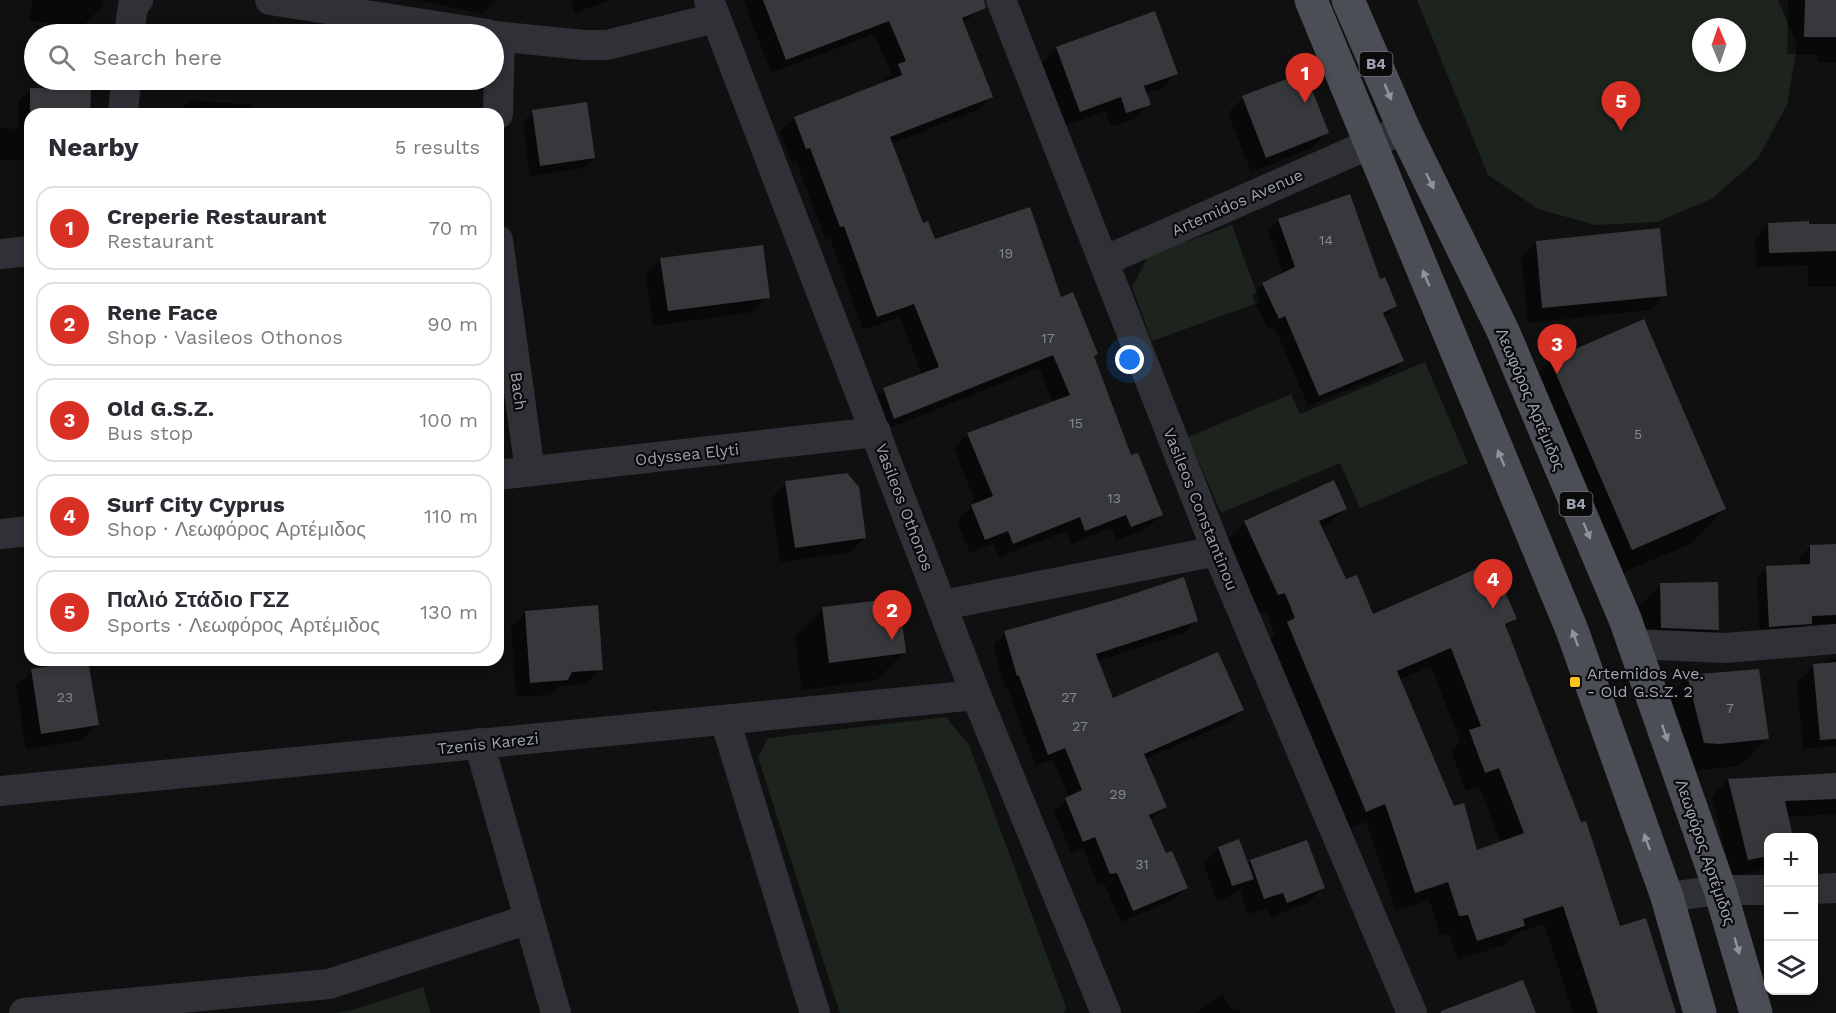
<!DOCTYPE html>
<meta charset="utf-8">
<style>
:root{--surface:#fff;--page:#f7f7f7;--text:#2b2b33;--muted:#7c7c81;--line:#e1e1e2;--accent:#d93025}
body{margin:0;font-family:"Work Sans",sans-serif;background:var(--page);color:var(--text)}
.controls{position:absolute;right:18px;bottom:18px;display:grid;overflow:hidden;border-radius:12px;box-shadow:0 3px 9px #0003}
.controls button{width:54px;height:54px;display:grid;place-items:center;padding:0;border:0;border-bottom:2px solid var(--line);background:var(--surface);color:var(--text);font:30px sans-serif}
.compass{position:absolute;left:1692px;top:18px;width:54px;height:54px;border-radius:50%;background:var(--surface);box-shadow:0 3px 9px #0003;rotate:358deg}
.you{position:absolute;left:1130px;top:360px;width:21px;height:21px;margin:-15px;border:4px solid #fff;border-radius:50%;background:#1a73e8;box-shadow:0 0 0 9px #1a73e833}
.badge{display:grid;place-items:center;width:39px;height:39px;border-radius:50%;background:var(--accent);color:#fff;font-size:20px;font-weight:700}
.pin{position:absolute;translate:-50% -50px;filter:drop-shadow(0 2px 3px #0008)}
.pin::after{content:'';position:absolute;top:32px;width:21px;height:18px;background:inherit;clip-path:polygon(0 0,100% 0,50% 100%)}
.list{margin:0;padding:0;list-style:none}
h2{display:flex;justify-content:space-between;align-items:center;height:78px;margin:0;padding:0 24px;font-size:26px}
h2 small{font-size:20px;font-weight:400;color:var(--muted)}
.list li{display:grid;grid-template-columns:39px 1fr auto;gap:18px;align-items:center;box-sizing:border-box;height:84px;margin:0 12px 12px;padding:0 12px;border:2px solid var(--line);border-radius:18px}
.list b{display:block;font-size:22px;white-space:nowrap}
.list p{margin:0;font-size:20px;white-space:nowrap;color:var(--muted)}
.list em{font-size:20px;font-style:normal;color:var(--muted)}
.icon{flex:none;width:33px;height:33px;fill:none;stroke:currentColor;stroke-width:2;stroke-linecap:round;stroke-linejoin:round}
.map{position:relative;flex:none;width:1836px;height:1013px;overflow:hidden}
.search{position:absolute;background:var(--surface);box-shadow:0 3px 9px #0003;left:24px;top:24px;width:480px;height:66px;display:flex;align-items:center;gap:15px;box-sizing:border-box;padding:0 21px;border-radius:33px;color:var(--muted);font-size:22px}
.panel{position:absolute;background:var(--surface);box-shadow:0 3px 9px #0003;left:24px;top:108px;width:480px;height:558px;border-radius:18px}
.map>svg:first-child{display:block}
.green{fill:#1c241d;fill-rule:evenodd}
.shadow{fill:#0007;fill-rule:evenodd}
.building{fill:#37383c;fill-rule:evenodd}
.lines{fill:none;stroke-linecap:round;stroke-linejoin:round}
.minor{stroke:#303137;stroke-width:30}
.major{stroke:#4c4e56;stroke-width:33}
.oneway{fill:#8e93a1}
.poi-dot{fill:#ffc21a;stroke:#0b0b0c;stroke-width:2}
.labels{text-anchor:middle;stroke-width:4.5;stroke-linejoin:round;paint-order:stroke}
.number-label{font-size:14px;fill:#858996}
.shield{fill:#0b0b0c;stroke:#737682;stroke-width:1.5}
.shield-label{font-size:15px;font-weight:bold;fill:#9fa4b4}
.street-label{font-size:16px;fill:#9fa4b4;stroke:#0b0b0c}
.poi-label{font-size:16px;fill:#9fa4b4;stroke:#0b0b0c;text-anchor:start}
</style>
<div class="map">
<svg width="1836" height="1013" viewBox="0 0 1836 1013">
<rect width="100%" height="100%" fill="#101011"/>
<!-- green -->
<g class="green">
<path d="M 1417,0 L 1778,0 L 1797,45 L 1787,105 L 1758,158 L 1713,198 L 1657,222 L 1596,225 L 1538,209 L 1488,175 ZM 1701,27 L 1737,27 L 1737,63 L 1701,63 Z"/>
<path d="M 1232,225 L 1260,302 L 1152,341 L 1132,287 L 1149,255 Z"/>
<path d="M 1425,362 L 1468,463 L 1360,508 L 1340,463 L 1221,513 L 1188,437 L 1291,394 L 1300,414 Z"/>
<path d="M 946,717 L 969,745 L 1066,1007 L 1064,1013 L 840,1013 L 758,757 L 768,738 Z"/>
<path d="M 423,987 L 431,1013 L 335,1013 L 349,1011 Z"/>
</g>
<!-- shadow -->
<g class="shadow">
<path d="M 32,0 L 103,0 L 102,7 L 82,27 L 29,21 Z"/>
<path d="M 417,0 L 495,0 L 482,14 Z"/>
<path d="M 571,0 L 611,0 L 575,13 Z"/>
<path d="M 743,0 L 972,0 L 977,10 L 963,24 L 991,96 L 977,110 L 891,144 L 922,225 L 934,241 L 1060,299 L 1096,354 L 1093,358 L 1130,457 L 1161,514 L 1147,528 L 1116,541 L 1111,528 L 1071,544 L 1066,531 L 999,557 L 993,544 L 970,553 L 957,521 L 972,506 L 976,504 L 954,448 L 968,434 L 1053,403 L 1039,368 L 880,432 L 869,404 L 884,390 L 922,375 L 900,317 L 863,330 L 830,239 L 826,240 L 796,161 L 792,163 L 780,132 L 795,118 L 885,83 L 884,80 L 891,73 L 874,34 L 771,73 Z"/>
<path d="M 1788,0 L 1836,0 L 1836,63 L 1818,62 L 1818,55 L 1787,54 Z"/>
<path d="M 1057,48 L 1176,73 L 1161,89 L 1145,94 L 1149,104 L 1134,119 L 1111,127 L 1105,111 L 1065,126 L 1042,63 Z"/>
<path d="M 31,90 L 89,114 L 30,114 L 30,160 L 0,160 L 0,128 L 18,129 L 18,102 Z"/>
<path d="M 1243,98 L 1327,133 L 1312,148 L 1251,172 L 1228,113 Z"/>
<path d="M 190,100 L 252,105 L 251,114 L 166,114 L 169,111 L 178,112 Z"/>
<path d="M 533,112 L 594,158 L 584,168 L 530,176 L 523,122 Z"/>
<path d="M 1279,220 L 1379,281 L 1395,306 L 1384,317 L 1402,361 L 1391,372 L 1308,406 L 1274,326 L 1268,329 L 1252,295 L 1263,284 L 1283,274 L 1268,231 Z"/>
<path d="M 1769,224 L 1836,225 L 1836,287 L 1808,287 L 1808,265 L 1756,267 L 1755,238 Z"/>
<path d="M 1536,242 L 1665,295 L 1650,310 L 1528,323 L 1521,258 Z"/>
<path d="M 661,260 L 768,297 L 753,312 L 653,326 L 646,275 Z"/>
<path d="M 1550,361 L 1725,509 L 1690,544 L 1597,583 L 1516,395 Z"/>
<path d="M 786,483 L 865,537 L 849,553 L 780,562 L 771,498 Z"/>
<path d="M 1345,508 L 1322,529 L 1346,581 L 1372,616 L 1515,619 L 1505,629 L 1619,928 L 1675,1013 L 1573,1013 L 1544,924 L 1516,933 L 1504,945 L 1458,960 L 1449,934 L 1440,934 L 1429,900 L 1396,911 L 1366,822 L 1347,830 L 1268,642 L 1275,635 L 1266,611 L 1259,613 L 1226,541 L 1245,522 ZM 1431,666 L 1460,741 L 1451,751 L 1466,791 L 1479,786 L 1501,842 L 1476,852 L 1453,808 L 1399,680 Z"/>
<path d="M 1836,546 L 1836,624 L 1809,625 L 1801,633 L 1760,637 L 1757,578 L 1767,567 L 1800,566 L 1800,557 L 1810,547 Z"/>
<path d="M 1661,585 L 1717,630 L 1690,657 L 1634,655 L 1633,612 Z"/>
<path d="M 822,609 L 905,652 L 877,680 L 802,690 L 795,636 Z"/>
<path d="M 526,612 L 601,669 L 586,684 L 560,686 L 551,695 L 516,697 L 511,627 Z"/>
<path d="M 1196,621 L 1184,633 L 1097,661 L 1112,700 L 1242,710 L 1230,722 L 1145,759 L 1165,807 L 1150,820 L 1165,855 L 1186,887 L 1174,899 L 1121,922 L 1105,885 L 1098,885 L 1083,848 L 1071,853 L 1054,811 L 1069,798 L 1053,759 L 1036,766 L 1007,687 L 1005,688 L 993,645 L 1005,633 Z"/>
<path d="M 1836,659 L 1836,746 L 1803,749 L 1797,683 L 1813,666 L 1821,665 L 1826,660 Z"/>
<path d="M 31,671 L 97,725 L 82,740 L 26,749 L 16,686 Z"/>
<path d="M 1688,677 L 1767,738 L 1740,766 L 1691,771 L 1660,704 Z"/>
<path d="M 1836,774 L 1836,814 L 1787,817 L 1792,838 L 1768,838 L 1768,869 L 1732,876 L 1712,797 L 1728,780 Z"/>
<path d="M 1306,842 L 1323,888 L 1308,903 L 1271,917 L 1268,907 L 1248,914 L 1240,890 L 1237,893 L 1217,901 L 1203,863 L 1219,848 L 1247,865 L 1251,862 Z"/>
<path d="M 1222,995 L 1233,1011 L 1239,1009 L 1241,1013 L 1195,1013 Z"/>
</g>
<!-- building -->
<g class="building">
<path d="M 763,0 L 984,0 L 986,8 L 962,18 L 993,97 L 890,137 L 923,223 L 928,221 L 935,239 L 1030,207 L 1061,297 L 1073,292 L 1098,354 L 1094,356 L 1131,455 L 1138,453 L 1163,515 L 1131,527 L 1126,515 L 1085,531 L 1080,517 L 1013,544 L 1008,531 L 985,540 L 971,505 L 993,496 L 967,433 L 1070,395 L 1053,355 L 894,419 L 883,388 L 939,367 L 914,304 L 877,317 L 844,226 L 840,227 L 810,148 L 806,149 L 794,117 L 902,75 L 898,64 L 906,61 L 889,21 L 786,60 Z"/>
<path d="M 1805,0 L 1836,0 L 1836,37 L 1804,37 Z"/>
<path d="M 1155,11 L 1178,74 L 1144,86 L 1151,105 L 1126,113 L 1121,97 L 1080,112 L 1056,47 Z"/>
<path d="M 1305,72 L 1329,133 L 1266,158 L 1242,96 Z"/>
<path d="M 30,88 L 91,89 L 90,114 L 30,114 Z"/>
<path d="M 587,102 L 595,158 L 540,166 L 532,110 Z"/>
<path d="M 1350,194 L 1380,279 L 1385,277 L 1397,306 L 1383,313 L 1404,361 L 1319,396 L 1285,316 L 1279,319 L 1262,283 L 1295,267 L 1278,219 Z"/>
<path d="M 1809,221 L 1809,224 L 1836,224 L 1836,251 L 1769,253 L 1768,223 Z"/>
<path d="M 1660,228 L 1667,296 L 1542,308 L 1536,241 Z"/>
<path d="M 763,245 L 770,298 L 668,311 L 660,258 Z"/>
<path d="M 1644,319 L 1726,509 L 1632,550 L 1550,360 Z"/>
<path d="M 847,473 L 859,487 L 866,538 L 795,548 L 785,481 Z"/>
<path d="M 1334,480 L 1347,509 L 1319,521 L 1346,579 L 1357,575 L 1373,614 L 1492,562 L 1517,619 L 1505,624 L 1581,822 L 1586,821 L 1620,926 L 1646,918 L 1676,1013 L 1598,1013 L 1563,906 L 1523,919 L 1525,926 L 1477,941 L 1468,915 L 1459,916 L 1448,882 L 1415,893 L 1385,804 L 1366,812 L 1287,622 L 1295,618 L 1285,593 L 1278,595 L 1244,521 ZM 1451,648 L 1481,726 L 1469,730 L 1485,773 L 1499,768 L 1524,833 L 1477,850 L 1464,803 L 1454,806 L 1397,671 Z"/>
<path d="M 1836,544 L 1836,615 L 1812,616 L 1812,624 L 1769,627 L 1766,566 L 1810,564 L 1810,545 Z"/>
<path d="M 1184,577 L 1198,621 L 1096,654 L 1113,698 L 1218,652 L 1244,710 L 1144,754 L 1167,807 L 1149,815 L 1166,853 L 1172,851 L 1188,888 L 1133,911 L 1117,873 L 1110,874 L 1095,837 L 1083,842 L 1065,798 L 1082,790 L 1065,748 L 1048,755 L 1019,676 L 1017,676 L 1004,631 L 1118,599 Z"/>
<path d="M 1718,582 L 1719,630 L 1661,628 L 1660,583 Z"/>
<path d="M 899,598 L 906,653 L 829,663 L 822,607 Z"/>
<path d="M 598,605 L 603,670 L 572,672 L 568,680 L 530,683 L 525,611 Z"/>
<path d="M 88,660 L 99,725 L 41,734 L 31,669 Z"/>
<path d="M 1836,662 L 1836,739 L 1820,740 L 1813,664 Z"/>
<path d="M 1759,669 L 1769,739 L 1719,744 L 1704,743 L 1687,675 Z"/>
<path d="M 1836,773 L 1836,799 L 1785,801 L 1793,837 L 1768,837 L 1768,856 L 1748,860 L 1728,779 Z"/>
<path d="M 1239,839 L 1254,879 L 1232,886 L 1218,847 Z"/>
<path d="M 1307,840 L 1325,888 L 1287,903 L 1283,893 L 1264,899 L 1250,860 Z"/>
<path d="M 1523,980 L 1536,1013 L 1441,1013 L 1441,1011 Z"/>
</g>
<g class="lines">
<!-- minor -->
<g class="minor">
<path d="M 270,0 L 487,34"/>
<path d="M 709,0 L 976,695 L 1106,1013"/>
<path d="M 1001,0 L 1217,551 L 1412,1013"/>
<path d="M 129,34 L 133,6 L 138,0"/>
<path d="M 494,36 L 584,45 L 607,45 L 715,18"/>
<path d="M 123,114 L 126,80"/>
<path d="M 498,114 L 500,37"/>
<path d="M 498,240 L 530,471"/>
<path d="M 0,254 L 30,251"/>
<path d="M 1104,261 L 1404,129"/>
<path d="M 498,475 L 876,432"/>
<path d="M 0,534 L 30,531"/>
<path d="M 943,605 L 1217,551"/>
<path d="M 1634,644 L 1725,648 L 1836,639"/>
<path d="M 725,720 L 815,1013"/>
<path d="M 479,743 L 556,1013"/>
<path d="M 0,791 L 976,695"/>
<path d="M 1814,889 L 1836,888"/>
<path d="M 1667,897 L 1720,890 L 1768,890"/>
<path d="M 24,1013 L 329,984 L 529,919"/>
</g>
<!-- major -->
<g class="major">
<path d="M 1311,0 L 1572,630 L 1667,897 L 1700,1013"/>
<path d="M 1348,0 L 1404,129 L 1503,331 L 1625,619 L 1720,890 L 1756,1013"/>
</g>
</g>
<!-- one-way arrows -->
<defs><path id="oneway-solid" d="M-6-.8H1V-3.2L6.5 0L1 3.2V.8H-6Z" transform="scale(1.5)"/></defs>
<g class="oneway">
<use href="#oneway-solid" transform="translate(1388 92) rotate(67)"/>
<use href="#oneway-solid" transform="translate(1430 181) rotate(64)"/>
<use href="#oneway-solid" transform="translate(1426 278) rotate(-113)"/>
<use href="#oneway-solid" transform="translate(1501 458) rotate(-113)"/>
<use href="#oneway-solid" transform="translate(1587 531) rotate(67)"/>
<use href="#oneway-solid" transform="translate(1575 638) rotate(-110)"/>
<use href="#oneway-solid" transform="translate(1665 733) rotate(71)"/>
<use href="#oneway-solid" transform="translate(1647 842) rotate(-110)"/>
<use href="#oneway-solid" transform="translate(1737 946) rotate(74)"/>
</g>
<!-- markers -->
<rect class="poi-dot" x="1569" y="676" width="12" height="12" rx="3"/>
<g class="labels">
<!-- number labels -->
<g class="number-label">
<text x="1326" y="245">14</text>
<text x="1006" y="258">19</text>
<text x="1048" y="343">17</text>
<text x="1076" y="428">15</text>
<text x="1638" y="439">5</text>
<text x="1114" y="503">13</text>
<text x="65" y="702">23</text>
<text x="1069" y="702">27</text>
<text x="1730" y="713">7</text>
<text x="1080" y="731">27</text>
<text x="1118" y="799">29</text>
<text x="1142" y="869">31</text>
</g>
<!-- shield labels -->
<g class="shield">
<rect x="1359.5" y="52" width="33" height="24" rx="4.5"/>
<rect x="1559.5" y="492" width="33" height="24" rx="4.5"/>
</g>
<g class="shield-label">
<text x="1376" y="69">B4</text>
<text x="1576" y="509">B4</text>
</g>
<!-- street labels -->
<g class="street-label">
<text transform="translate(1237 202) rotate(-24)" y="6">Artemidos Avenue</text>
<text transform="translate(519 391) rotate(82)" y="6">Bach</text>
<text transform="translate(1531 399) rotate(67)" y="6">Λεωφόρος Αρτέμιδος</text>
<text transform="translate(687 454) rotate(-6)" y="6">Odyssea Elyti</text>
<text transform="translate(905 507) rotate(69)" y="6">Vasileos Othonos</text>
<text transform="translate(1201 509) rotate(68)" y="6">Vasileos Constantinou</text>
<text transform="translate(488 743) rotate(-6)" y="6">Tzenis Karezi</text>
<text transform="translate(1706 852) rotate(71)" y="6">Λεωφόρος Αρτέμιδος</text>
</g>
<!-- poi labels -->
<g class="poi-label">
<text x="1587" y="679">Artemidos Ave.<tspan x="1587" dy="18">- Old G.S.Z. 2</tspan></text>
</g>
</g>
</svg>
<div class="controls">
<button>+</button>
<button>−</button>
<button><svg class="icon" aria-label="layers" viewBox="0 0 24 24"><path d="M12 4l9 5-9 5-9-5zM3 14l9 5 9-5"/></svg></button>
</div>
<svg class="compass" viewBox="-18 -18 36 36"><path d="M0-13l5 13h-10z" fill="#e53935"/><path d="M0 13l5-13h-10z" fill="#7c7c81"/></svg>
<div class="you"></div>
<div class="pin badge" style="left:1305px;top:103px">1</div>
<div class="pin badge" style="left:892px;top:640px">2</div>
<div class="pin badge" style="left:1557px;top:374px">3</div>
<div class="pin badge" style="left:1493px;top:609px">4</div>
<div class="pin badge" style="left:1621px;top:131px">5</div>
<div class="search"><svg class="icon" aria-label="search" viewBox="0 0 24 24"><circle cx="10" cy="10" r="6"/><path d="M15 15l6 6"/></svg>Search here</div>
<section class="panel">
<h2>Nearby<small>5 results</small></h2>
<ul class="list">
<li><span class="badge">1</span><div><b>Creperie Restaurant</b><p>Restaurant</p></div><em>70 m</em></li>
<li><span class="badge">2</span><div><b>Rene Face</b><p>Shop · Vasileos Othonos</p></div><em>90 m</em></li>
<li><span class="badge">3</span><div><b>Old G.S.Z.</b><p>Bus stop</p></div><em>100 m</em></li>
<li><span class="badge">4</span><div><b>Surf City Cyprus</b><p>Shop · Λεωφόρος Αρτέμιδος</p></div><em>110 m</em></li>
<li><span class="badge">5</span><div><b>Παλιό Στάδιο ΓΣΖ</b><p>Sports · Λεωφόρος Αρτέμιδος</p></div><em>130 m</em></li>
</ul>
</section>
</div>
